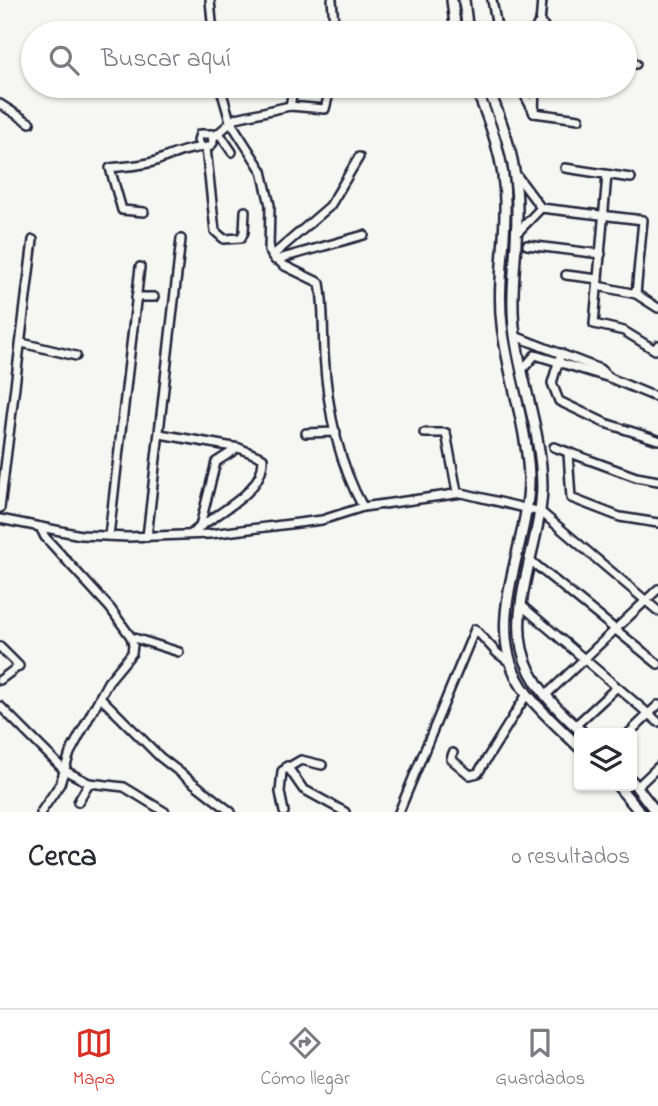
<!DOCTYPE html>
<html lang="es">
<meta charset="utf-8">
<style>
:root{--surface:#fff;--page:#f7f7f7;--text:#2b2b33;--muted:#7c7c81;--line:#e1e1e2;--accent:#d93025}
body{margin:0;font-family:"Indie Flower",sans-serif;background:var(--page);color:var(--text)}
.controls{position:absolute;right:21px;bottom:21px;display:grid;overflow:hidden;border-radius:7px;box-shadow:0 2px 5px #0004}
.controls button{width:63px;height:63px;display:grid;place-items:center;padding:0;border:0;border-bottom:2px solid var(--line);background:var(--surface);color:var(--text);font:35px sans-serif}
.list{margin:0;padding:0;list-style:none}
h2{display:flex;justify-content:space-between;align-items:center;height:91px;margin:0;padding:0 28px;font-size:30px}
h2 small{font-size:23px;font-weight:400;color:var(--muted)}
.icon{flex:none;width:38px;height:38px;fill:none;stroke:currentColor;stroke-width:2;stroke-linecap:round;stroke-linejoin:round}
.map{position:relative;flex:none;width:658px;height:812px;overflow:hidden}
.search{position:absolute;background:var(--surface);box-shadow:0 2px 5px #0004;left:21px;right:21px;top:21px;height:77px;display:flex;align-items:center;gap:18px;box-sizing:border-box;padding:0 24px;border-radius:38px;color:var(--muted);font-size:26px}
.sheet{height:196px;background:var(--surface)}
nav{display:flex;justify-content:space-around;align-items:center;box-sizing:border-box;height:98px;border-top:2px solid var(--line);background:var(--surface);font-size:19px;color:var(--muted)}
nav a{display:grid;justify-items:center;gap:4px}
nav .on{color:var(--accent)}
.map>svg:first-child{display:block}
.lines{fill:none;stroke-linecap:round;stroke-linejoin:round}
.minor-casing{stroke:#22223b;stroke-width:12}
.major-casing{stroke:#22223b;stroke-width:14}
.minor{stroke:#f6f6f2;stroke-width:7}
.major{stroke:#f6f6f2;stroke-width:9}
</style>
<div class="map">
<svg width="658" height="812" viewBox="0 0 658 812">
<rect width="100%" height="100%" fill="#f6f6f2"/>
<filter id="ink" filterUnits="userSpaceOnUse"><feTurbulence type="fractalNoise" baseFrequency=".0143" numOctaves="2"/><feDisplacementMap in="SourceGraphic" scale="14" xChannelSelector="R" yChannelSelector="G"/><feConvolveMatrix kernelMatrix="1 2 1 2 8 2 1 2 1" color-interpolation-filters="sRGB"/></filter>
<g filter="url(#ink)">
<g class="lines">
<!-- minor casing -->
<g class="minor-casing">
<g id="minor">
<path d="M 210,0 L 213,33"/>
<path d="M 332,0 L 335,33"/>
<path d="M 492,0 L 498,33"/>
<path d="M 540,24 L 542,0"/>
<path d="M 546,31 L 563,33"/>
<path d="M 533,33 L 538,24 L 544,26 L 546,33"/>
<path d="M 625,54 L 636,64"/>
<path d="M 220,86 L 230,121 L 262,171 L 270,205 L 269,251 L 283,265 L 320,283 C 324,306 323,331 324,354 C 327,406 338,462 363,507"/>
<path d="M 520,86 L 534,113"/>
<path d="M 0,104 L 30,123"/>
<path d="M 290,106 L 294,86"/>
<path d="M 534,113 L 579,119"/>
<path d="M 534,113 L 535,86"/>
<path d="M 219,133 L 232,152"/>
<path d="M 214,137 L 236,118 L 290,106 L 325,109 L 331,86"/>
<path d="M 206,148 L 215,231 L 224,239 L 241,238 L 244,232 L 245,211"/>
<path d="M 565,168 L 631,178"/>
<path d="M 515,173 L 541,208 L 643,220 L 636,294"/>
<path d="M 607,175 L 594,324 L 624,331 L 655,350 L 658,345"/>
<path d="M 144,212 L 122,210 L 110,168 C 125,166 142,166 156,161 C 174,154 190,147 209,147 L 213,143 L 212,134 L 200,134 L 198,140 L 200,145"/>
<path d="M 516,234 L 541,208"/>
<path d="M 527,245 L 601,254"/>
<path d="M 272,256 L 330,206 L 359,157"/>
<path d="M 275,260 L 364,235"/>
<path d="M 566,275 L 598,279"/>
<path d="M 598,286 L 636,294 L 658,308"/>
<path d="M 136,297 L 154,297"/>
<path d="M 515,336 L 600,369 L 610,378"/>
<path d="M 22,343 L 76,356"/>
<path d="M 561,353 L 552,383 L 559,401 L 605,423 L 658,440"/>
<path d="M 522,370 L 535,355 L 610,378 L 658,398"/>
<path d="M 306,433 L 336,432"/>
<path d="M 424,433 L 446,433 L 457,492"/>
<path d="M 160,434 L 239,448 L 263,458 C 264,495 214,513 191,534"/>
<path d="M 554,447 L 636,477 L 658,481"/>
<path d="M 568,453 L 571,498 L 620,517 L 658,523"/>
<path d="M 0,508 L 33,240"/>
<path d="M 0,519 L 81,535 L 128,537 L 210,534 L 322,520 L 363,507 L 462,493 L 541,512 L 658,611"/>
<path d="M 200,526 L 216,462 L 238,448"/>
<path d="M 40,527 L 45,537 L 110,608 L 131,637 L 133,645 L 132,653 L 108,682 L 70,753 L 60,784 L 41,812"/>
<path d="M 109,536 L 140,267"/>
<path d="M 147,537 L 181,239"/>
<path d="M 532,562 L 658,664"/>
<path d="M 521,605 L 658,722"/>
<path d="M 131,637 L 179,652"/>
<path d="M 0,647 L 19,666 L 0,680"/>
<path d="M 546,695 L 658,589"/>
<path d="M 100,697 L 160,757 L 231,812"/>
<path d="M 0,706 L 64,770 L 89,783 L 124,787 L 165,812"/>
<path d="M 575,726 L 616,688"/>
<path d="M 629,733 L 658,705"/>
<path d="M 453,753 L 451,759 L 470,775 L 478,773 L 527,694"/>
<path d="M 287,766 L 303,789 L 345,812"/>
<path d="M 637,787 L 658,767"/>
<path d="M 78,802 L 89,783"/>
<path d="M 284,812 L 280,792 L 282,771 L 301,760 L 322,765"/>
<path d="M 399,812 L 475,629 L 497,653 L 512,664"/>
</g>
</g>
<!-- major casing -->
<g class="major-casing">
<g id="major">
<path d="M 452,0 L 456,33"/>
<path d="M 464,0 L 468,33"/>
<path d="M 475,86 C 491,124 505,161 505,203 C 506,244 497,284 502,325 C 508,376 527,426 529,477 C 530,549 477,628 527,694 C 542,713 562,730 579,747"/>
<path d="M 487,86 C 501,119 513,151 516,187 C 521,237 508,286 515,335 C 522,386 542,435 542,487 C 541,541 511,600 522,649 C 530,685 557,709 583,733"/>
<path d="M 632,781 L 656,812"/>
<path d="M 618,786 L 640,812"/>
</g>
</g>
<!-- minor -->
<use href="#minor" class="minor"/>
<!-- major -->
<use href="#major" class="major"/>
</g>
</g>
</svg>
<div class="controls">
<button><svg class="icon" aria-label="layers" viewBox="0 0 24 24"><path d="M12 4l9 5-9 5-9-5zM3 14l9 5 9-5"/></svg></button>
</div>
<div class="search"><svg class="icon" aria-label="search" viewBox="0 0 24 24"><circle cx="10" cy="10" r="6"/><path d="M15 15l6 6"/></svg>Buscar aquí</div>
</div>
<section class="sheet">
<h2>Cerca<small>0 resultados</small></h2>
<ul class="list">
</ul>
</section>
<nav>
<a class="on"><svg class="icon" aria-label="map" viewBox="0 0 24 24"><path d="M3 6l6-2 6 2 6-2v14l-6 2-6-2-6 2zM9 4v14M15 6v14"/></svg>Mapa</a>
<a><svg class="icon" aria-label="directions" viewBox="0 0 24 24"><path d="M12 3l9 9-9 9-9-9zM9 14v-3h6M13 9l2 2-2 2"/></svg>Cómo llegar</a>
<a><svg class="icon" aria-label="saved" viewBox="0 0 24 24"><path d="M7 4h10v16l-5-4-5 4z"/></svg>Guardados</a>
</nav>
